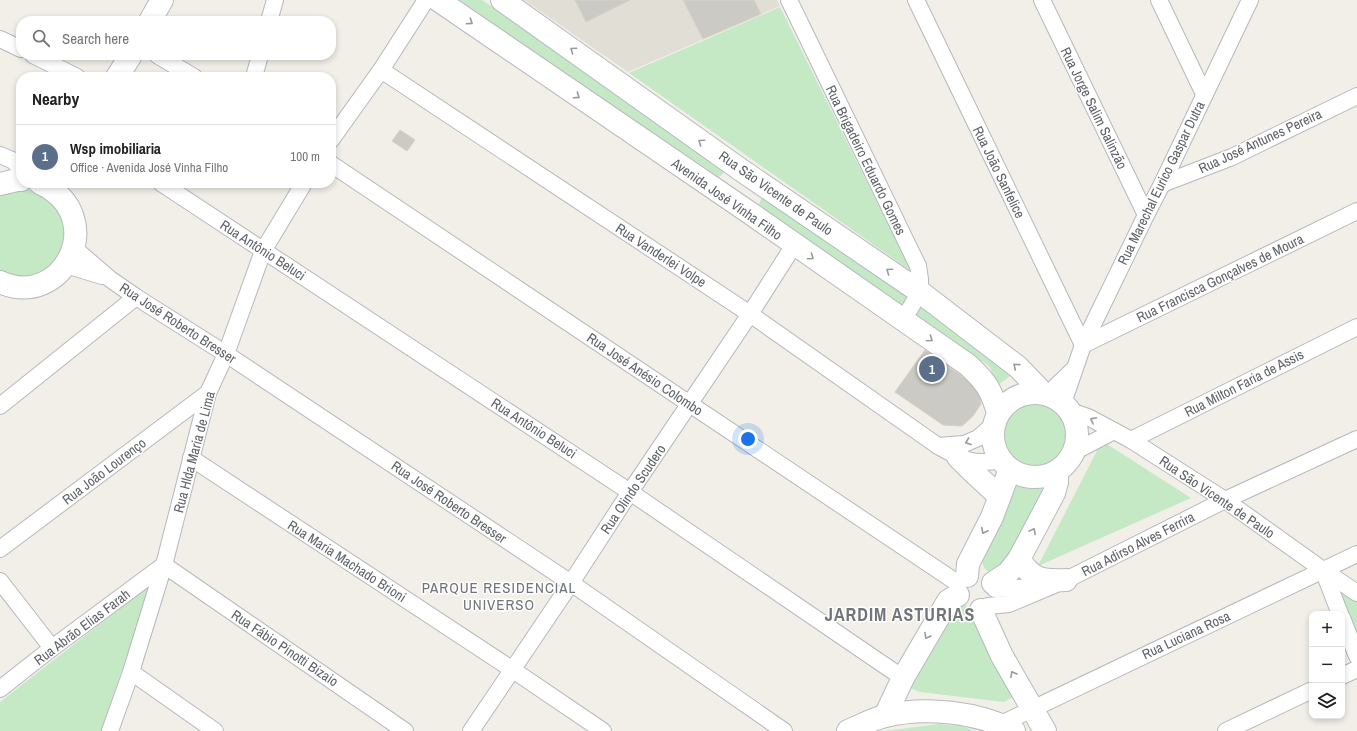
<!DOCTYPE html>
<meta charset="utf-8">
<style>
:root{--surface:#fff;--page:#f2f2f2;--text:#222;--muted:#767676;--line:#e0e0e0;--accent:#d93025}
body{margin:0;font-family:"Archivo Narrow",sans-serif;background:var(--page);color:var(--text)}
.controls{position:absolute;right:12px;bottom:12px;display:grid;overflow:hidden;border-radius:8px;box-shadow:0 2px 6px #0003}
.controls button{width:36px;height:36px;display:grid;place-items:center;padding:0;border:0;border-bottom:1px solid var(--line);background:var(--surface);color:var(--text);font:20px sans-serif}
.you{position:absolute;left:748px;top:439px;width:14px;height:14px;margin:-10px;border:3px solid #fff;border-radius:50%;background:#1a73e8;box-shadow:0 0 0 6px #1a73e833}
.badge{display:grid;place-items:center;width:26px;height:26px;border-radius:50%;background:var(--accent);color:#fff;font-size:13px;font-weight:700}
.pin{position:absolute;translate:-50% -50%;border:2px solid #fff;box-shadow:0 1px 4px #0006}
.list{margin:0;padding:0;list-style:none}
h2{display:flex;justify-content:space-between;align-items:center;height:52px;margin:0;padding:0 16px;font-size:17px}
h2 small{font-size:13px;font-weight:400;color:var(--muted)}
.list li{display:grid;grid-template-columns:26px 1fr auto;gap:12px;align-items:center;box-sizing:border-box;height:64px;padding:0 16px;border-top:1px solid var(--line)}
.list b{display:block;font-size:15px;white-space:nowrap}
.list p{margin:0;font-size:13px;white-space:nowrap;color:var(--muted)}
.list em{font-size:13px;font-style:normal;color:var(--muted)}
.icon{flex:none;width:22px;height:22px;fill:none;stroke:currentColor;stroke-width:2;stroke-linecap:round;stroke-linejoin:round}
.map{position:relative;flex:none;width:1357px;height:731px;overflow:hidden}
.search{position:absolute;background:var(--surface);box-shadow:0 2px 6px #0003;left:16px;top:16px;width:320px;height:44px;display:flex;align-items:center;gap:10px;box-sizing:border-box;padding:0 14px;border-radius:16px;color:var(--muted);font-size:15px}
.panel{position:absolute;background:var(--surface);box-shadow:0 2px 6px #0003;left:16px;top:72px;width:320px;height:116px;border-radius:16px}
.map>svg:first-child{display:block}
.education{fill:#e1ded6}
.green{fill:#c5e8c5}
.building{fill:#cccac5;stroke:#d6d1c6}
.lines{fill:none;stroke-linecap:round;stroke-linejoin:round}
.street-casing{stroke:#b5b8bc;stroke-width:18}
.secondary-casing{stroke:#b6babf;stroke-width:24}
.street{stroke:#fff;stroke-width:16}
.secondary{stroke:#fff;stroke-width:22}
.oneway{stroke:#979a9d}
.labels{text-anchor:middle;stroke-width:3;stroke-linejoin:round;paint-order:stroke}
.street-label{font-size:14px;fill:#5f6368;stroke:#fff}
.neighbourhood-label{font-size:15px;letter-spacing:1px;fill:#70757a;stroke:#fff}
.district-label{font-size:18px;font-weight:bold;letter-spacing:1px;fill:#70757a;stroke:#fff}
</style>
<div class="map">
<svg width="1357" height="731" viewBox="0 0 1357 731">
<rect width="100%" height="100%" fill="#f1efe8"/>
<!-- education -->
<path class="education" d="M 524,0 L 575,0 L 586,21 L 630,0 L 683,0 L 703,39 L 761,14 L 754,0 L 777,0 L 780,6 L 628,72 Z"/>
<!-- green -->
<g class="green">
<path d="M 458,0 L 482,0 L 723,164 L 725,169 L 722,175 L 717,178 L 706,168 L 459,3 Z"/>
<path d="M 780,7 L 911,271 L 629,73 Z"/>
<path d="M 29,189 L 47,196 L 66,219 L 67,249 L 42,277 L 0,277 L 0,194 L 10,190 Z"/>
<path d="M 768,195 L 1016,372 L 998,385 L 989,366 L 760,207 L 759,204 L 762,197 Z"/>
<circle cx="1035" cy="435" r="35"/>
<path d="M 1102,441 L 1191,498 L 1038,566 Z"/>
<path d="M 1018,481 L 1036,485 L 1049,484 L 1006,568 L 992,574 C 984,569 982,566 982,556 L 1008,507 Z"/>
<path d="M 150,585 L 131,643 L 101,731 L 0,731 L 0,702 Z"/>
<path d="M 1341,588 L 1357,600 L 1357,638 L 1337,590 Z"/>
<path d="M 957,603 L 965,604 L 1016,685 L 1015,696 L 1004,702 L 920,692 L 911,688 L 910,678 Z"/>
<path d="M 940,724 L 964,727 L 975,731 L 884,731 Z"/>
</g>
<!-- building -->
<g class="building">
<path d="M 575,0 L 630,0 L 586,22 Z"/>
<path d="M 683,0 L 754,0 L 761,14 L 703,39 Z"/>
<path d="M 400,130 L 415,140 L 407,151 L 392,141 Z"/>
<path d="M 925,350 L 979,388 L 981,404 L 973,416 L 962,426 L 943,425 L 895,392 Z"/>
</g>
<g class="lines">
<!-- street casing -->
<g class="street-casing">
<g id="street">
<path d="M 789,0 L 918,266 L 920,279 L 920,292 L 903,320"/>
<path d="M 916,0 L 1083,345 L 1357,211"/>
<path d="M 1042,0 L 1146,215"/>
<path d="M 1159,0 L 1204,94"/>
<path d="M 269,21 L 275,0"/>
<path d="M 0,39 L 21,49"/>
<path d="M 33,55 L 77,77"/>
<path d="M 157,55 L 194,77"/>
<path d="M 381,70 L 750,314 L 938,446 C 961,459 973,466 1001,460"/>
<path d="M 254,77 L 260,55"/>
<path d="M 331,140 L 381,70 L 426,0"/>
<path d="M 0,155 L 12,160 L 21,168"/>
<path d="M 331,164 L 959,584"/>
<path d="M 161,183 L 630,492 L 903,678"/>
<path d="M 1162,184 L 1232,157 L 1357,96"/>
<path d="M 74,248 L 110,279 L 136,297 L 226,354 L 571,583 L 784,731"/>
<path d="M 66,265 L 102,276"/>
<path d="M 1048,394 L 1074,369"/>
<path d="M 1063,403 L 1083,345 L 1146,215 L 1162,184 L 1250,0"/>
<path d="M 0,406 L 136,297"/>
<path d="M 1070,411 L 1088,417 L 1131,440 L 1225,500 L 1323,570 L 1357,593"/>
<path d="M 1131,440 L 1357,327"/>
<path d="M 938,446 L 964,444 L 978,438 L 993,425"/>
<path d="M 1074,452 L 1114,431"/>
<path d="M 191,458 L 513,670 L 603,731"/>
<path d="M 0,549 L 208,393"/>
<path d="M 1323,570 L 1340,614"/>
<path d="M 0,581 L 52,648"/>
<path d="M 995,589 L 1040,587"/>
<path d="M 988,606 L 1009,604 L 1066,580 L 1225,500 L 1357,439"/>
<path d="M 1342,618 L 1357,656"/>
<path d="M 131,672 L 215,731"/>
<path d="M 1342,676 L 1357,669"/>
<path d="M 0,689 L 52,648 L 164,565 L 405,731"/>
<path d="M 1001,724 L 1357,554"/>
<path d="M 110,731 L 131,672 L 164,565 L 208,393 L 226,354 L 263,251 L 304,183"/>
<path d="M 471,731 L 571,583 L 630,492 L 750,314 L 794,245"/>
<path d="M 1226,731 L 1312,690"/>
</g>
</g>
<!-- secondary casing -->
<g class="secondary-casing">
<g id="secondary">
<path d="M 438,0 L 750,213 L 968,365 C 986,382 991,389 998,413"/>
<path d="M 502,0 L 741,170 L 920,292 L 1018,367 L 1043,393"/>
<path d="M 150,21 L 162,0"/>
<path d="M 117,77 L 131,55"/>
<path d="M 0,184 L 17,180 L 21,180"/>
<path d="M 0,282 C 63,311 111,216 40,183"/>
<circle cx="1035" cy="435" r="42"/>
<path d="M 958,457 L 972,471 L 999,496"/>
<path d="M 1019,559 C 1033,580 1041,581 1066,580"/>
<path d="M 967,576 L 968,564 L 992,517 L 1010,469"/>
<path d="M 993,583 L 1008,573 L 1019,559 L 1054,493 L 1057,482 L 1057,472"/>
<path d="M 981,610 L 1002,656 L 1045,731"/>
<path d="M 885,716 L 903,678 L 948,601 L 958,595"/>
<path d="M 848,731 C 860,726 873,719 885,716 C 925,706 978,712 1014,731"/>
</g>
</g>
<!-- street -->
<use href="#street" class="street"/>
<!-- secondary -->
<use href="#secondary" class="secondary"/>
</g>
<!-- one-way arrows -->
<defs><path id="oneway-chevron" d="M-2-3.5L2.5 0L-2 3.5" fill="none" stroke-width="1.6" stroke-linecap="round" stroke-linejoin="round"/></defs>
<g class="oneway">
<use href="#oneway-chevron" transform="translate(470 22) rotate(34)"/>
<use href="#oneway-chevron" transform="translate(573 50) rotate(-145)"/>
<use href="#oneway-chevron" transform="translate(577 96) rotate(34)"/>
<use href="#oneway-chevron" transform="translate(701 142) rotate(-145)"/>
<use href="#oneway-chevron" transform="translate(811 257) rotate(35)"/>
<use href="#oneway-chevron" transform="translate(889 271) rotate(-145)"/>
<use href="#oneway-chevron" transform="translate(930 339) rotate(35)"/>
<use href="#oneway-chevron" transform="translate(1016 366) rotate(-140)"/>
<use href="#oneway-chevron" transform="translate(1093 420) rotate(-153)"/>
<use href="#oneway-chevron" transform="translate(968 442) rotate(160)"/>
<use href="#oneway-chevron" transform="translate(984 531) rotate(117)"/>
<use href="#oneway-chevron" transform="translate(1033 531) rotate(-62)"/>
<use href="#oneway-chevron" transform="translate(927 636) rotate(120)"/>
<use href="#oneway-chevron" transform="translate(1013 674) rotate(-119)"/>
</g>
<g class="labels">
<!-- street labels -->
<g class="street-label">
<text transform="translate(1094 108) rotate(64)" y="5">Rua Jorge Salim Salinzão</text>
<text transform="translate(1260 141) rotate(-25)" y="5">Rua José Antunes Pereira</text>
<text transform="translate(866 160) rotate(64)" y="5">Rua Brigadeiro Eduardo Gomes</text>
<text transform="translate(999 172) rotate(64)" y="5">Rua João Sanfelice</text>
<text transform="translate(1161 183) rotate(-64)" y="5">Rua Marechal Eurico Gaspar Dutra</text>
<text transform="translate(776 193) rotate(35)" y="5">Rua São Vicente de Paulo</text>
<text transform="translate(727 199) rotate(35)" y="5">Avenida José Vinha Filho</text>
<text transform="translate(263 250) rotate(33)" y="5">Rua Antônio Beluci</text>
<text transform="translate(661 255) rotate(33)" y="5">Rua Vanderlei Volpe</text>
<text transform="translate(1220 278) rotate(-26)" y="5">Rua Francisca Gonçalves de Moura</text>
<text transform="translate(178 323) rotate(33)" y="5">Rua José Roberto Bresser</text>
<text transform="translate(645 374) rotate(34)" y="5">Rua José Anésio Colombo</text>
<text transform="translate(1244 383) rotate(-27)" y="5">Rua Milton Faria de Assis</text>
<text transform="translate(534 428) rotate(33)" y="5">Rua Antônio Beluci</text>
<text transform="translate(194 452) rotate(-75)" y="5">Rua Hlda Maria de Lima</text>
<text transform="translate(104 471) rotate(-37)" y="5">Rua João Lourenço</text>
<text transform="translate(633 489) rotate(-56)" y="5">Rua Olindo Scudero</text>
<text transform="translate(1217 497) rotate(34)" y="5">Rua São Vicente de Paulo</text>
<text transform="translate(449 502) rotate(34)" y="5">Rua José Roberto Bresser</text>
<text transform="translate(1138 544) rotate(-27)" y="5">Rua Adirso Alves Ferrira</text>
<text transform="translate(347 561) rotate(33)" y="5">Rua Maria Machado Brioni</text>
<text transform="translate(82 627) rotate(-37)" y="5">Rua Abrão Elias Farah</text>
<text transform="translate(1186 635) rotate(-25)" y="5">Rua Luciana Rosa</text>
<text transform="translate(285 648) rotate(34)" y="5">Rua Fábio Pinotti Bizaio</text>
</g>
<!-- neighbourhood labels -->
<g class="neighbourhood-label">
<text x="499" y="593">PARQUE RESIDENCIAL<tspan x="499" dy="17">UNIVERSO</tspan></text>
</g>
<!-- district labels -->
<g class="district-label">
<text x="900" y="621">JARDIM ASTURIAS</text>
</g>
</g>
</svg>
<div class="controls">
<button>+</button>
<button>−</button>
<button><svg class="icon" aria-label="layers" viewBox="0 0 24 24"><path d="M12 4l9 5-9 5-9-5zM3 14l9 5 9-5"/></svg></button>
</div>
<div class="you"></div>
<div class="pin badge" style="left:932px;top:369px;background:#5c6f8a">1</div>
<div class="search"><svg class="icon" aria-label="search" viewBox="0 0 24 24"><circle cx="10" cy="10" r="6"/><path d="M15 15l6 6"/></svg>Search here</div>
<section class="panel">
<h2>Nearby<small></small></h2>
<ul class="list">
<li><span class="badge" style="background:#5c6f8a">1</span><div><b>Wsp imobiliaria</b><p>Office · Avenida José Vinha Filho</p></div><em>100 m</em></li>
</ul>
</section>
</div>
